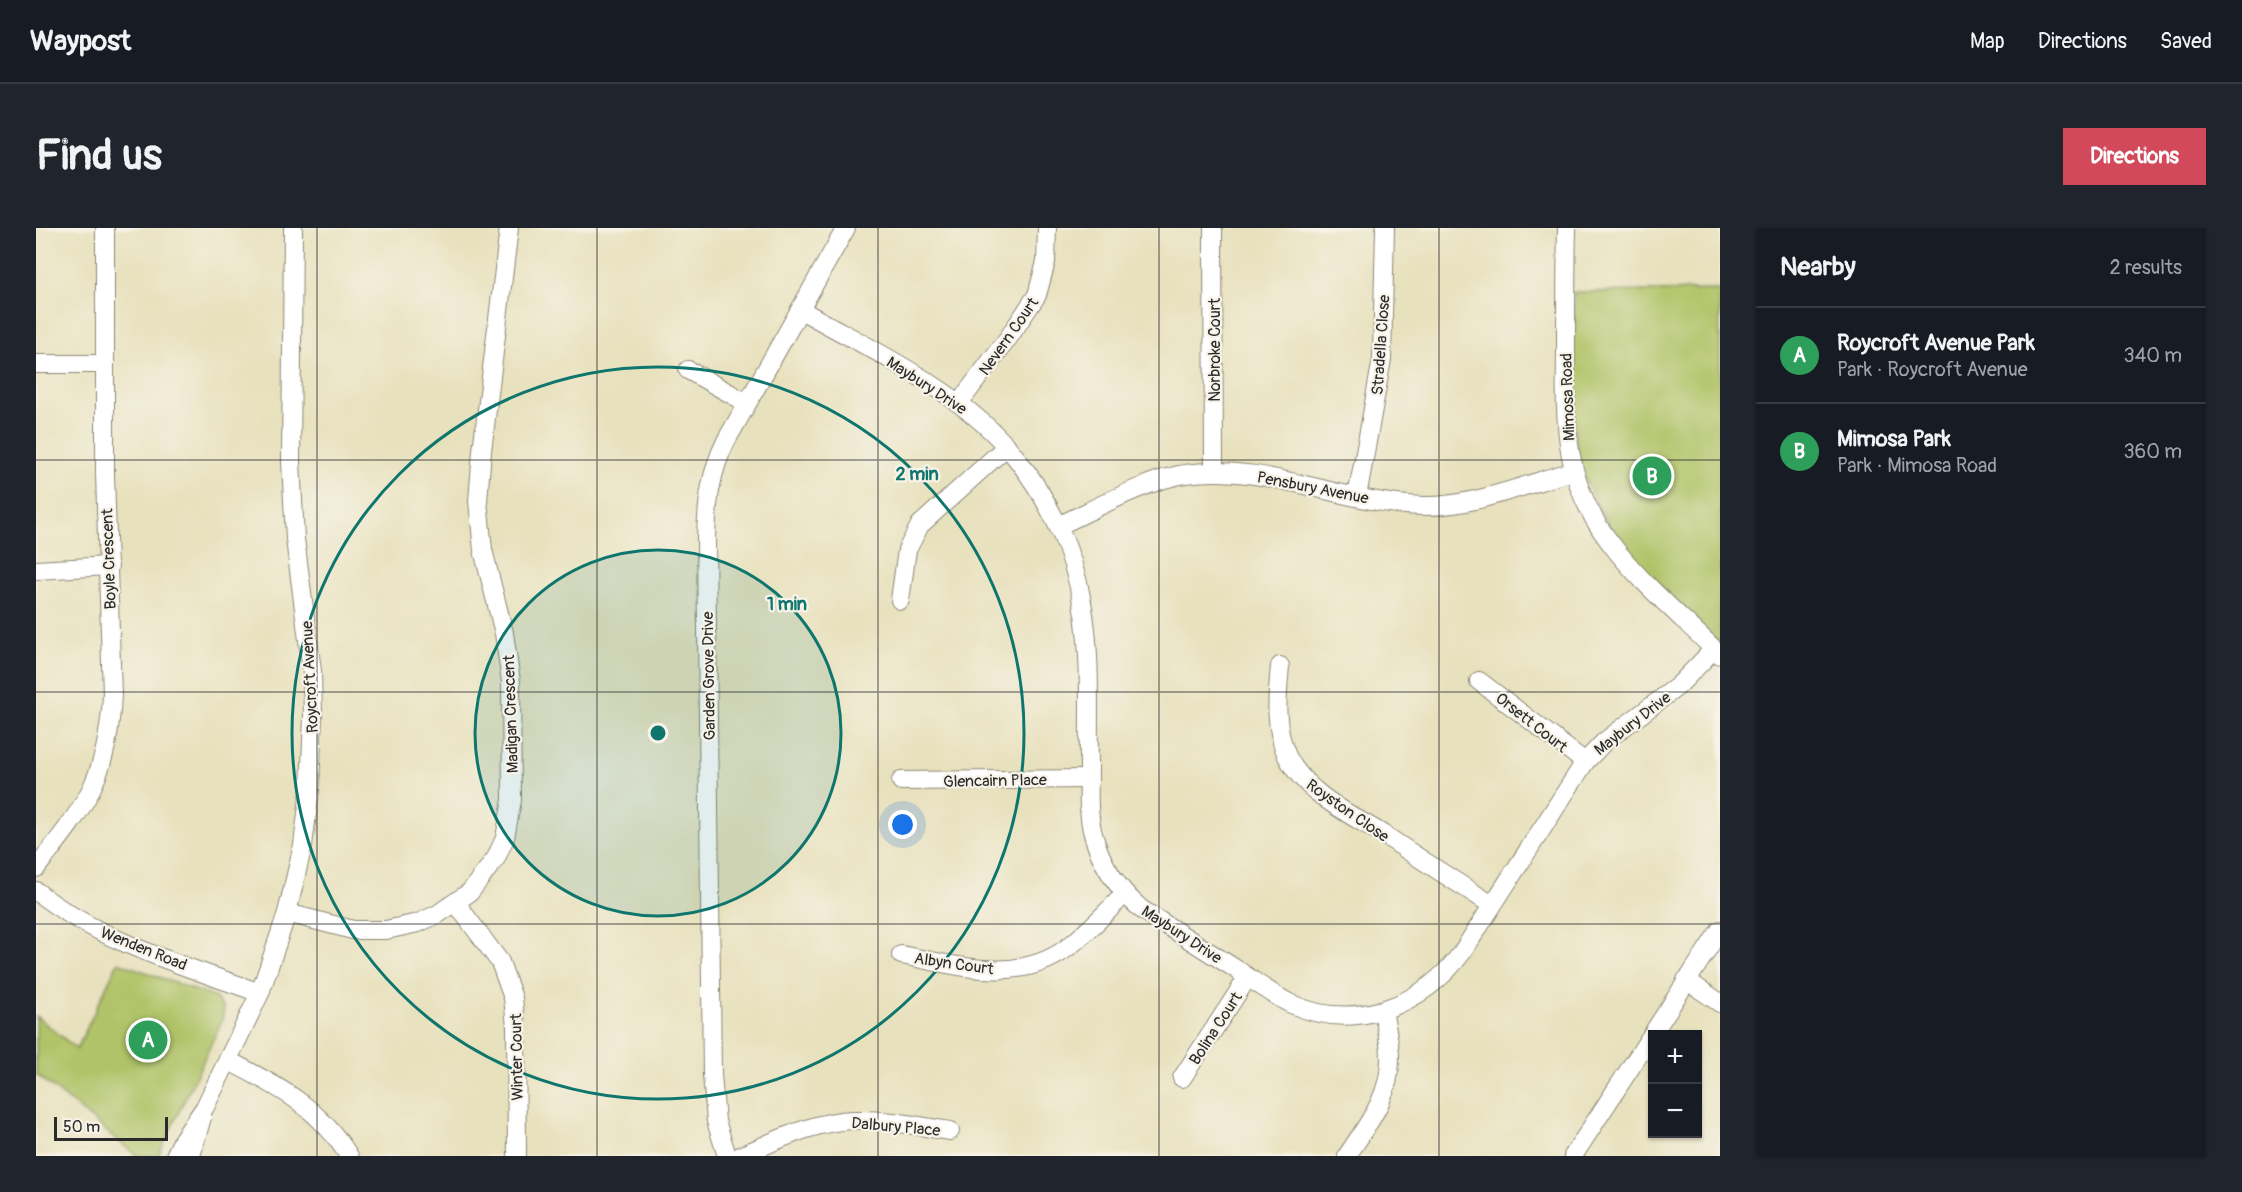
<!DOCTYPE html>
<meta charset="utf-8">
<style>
:root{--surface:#171b24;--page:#20242c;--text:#f1f3f6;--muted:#9ea1a6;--line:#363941;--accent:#d1495b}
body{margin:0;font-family:Pangolin,sans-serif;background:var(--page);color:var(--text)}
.controls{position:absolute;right:18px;bottom:18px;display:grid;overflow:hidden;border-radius:0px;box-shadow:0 2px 4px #0004}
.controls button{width:54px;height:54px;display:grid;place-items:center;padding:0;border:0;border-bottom:2px solid var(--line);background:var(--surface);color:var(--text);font:30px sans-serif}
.scale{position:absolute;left:18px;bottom:15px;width:114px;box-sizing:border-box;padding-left:6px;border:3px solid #2b2b2b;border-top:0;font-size:16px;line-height:21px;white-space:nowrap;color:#2b2b2b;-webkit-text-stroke:4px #f7f3e8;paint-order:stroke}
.you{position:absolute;left:867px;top:597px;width:21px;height:21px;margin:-15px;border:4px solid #fff;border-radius:50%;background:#1a73e8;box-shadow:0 0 0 9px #1a73e833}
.badge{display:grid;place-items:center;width:39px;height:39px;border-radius:50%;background:var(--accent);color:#fff;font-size:20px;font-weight:700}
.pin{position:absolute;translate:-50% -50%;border:3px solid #fff;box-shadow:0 2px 6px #0006}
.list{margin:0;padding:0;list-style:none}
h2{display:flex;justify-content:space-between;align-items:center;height:78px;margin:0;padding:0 24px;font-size:26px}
h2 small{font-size:20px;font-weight:400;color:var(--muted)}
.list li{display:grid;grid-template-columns:39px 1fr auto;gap:18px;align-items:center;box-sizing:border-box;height:96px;padding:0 24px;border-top:2px solid var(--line)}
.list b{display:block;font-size:22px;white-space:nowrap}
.list p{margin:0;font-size:20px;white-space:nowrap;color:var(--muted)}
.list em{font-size:20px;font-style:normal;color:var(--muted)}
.map{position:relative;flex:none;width:1684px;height:928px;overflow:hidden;border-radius:0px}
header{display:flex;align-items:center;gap:36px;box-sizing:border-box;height:84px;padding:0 30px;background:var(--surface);border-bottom:2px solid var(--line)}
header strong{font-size:28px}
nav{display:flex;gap:33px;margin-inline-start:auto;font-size:21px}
.intro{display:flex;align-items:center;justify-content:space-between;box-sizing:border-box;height:144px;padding:0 36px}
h1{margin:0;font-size:42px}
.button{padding:15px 27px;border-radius:0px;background:var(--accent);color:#fff;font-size:21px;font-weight:700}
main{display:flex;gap:36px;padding:0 36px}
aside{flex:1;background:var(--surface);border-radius:0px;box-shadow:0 2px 4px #0004}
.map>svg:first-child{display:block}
.green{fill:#b0c367;stroke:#6e7749;stroke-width:1.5}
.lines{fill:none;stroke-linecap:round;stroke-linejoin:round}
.street-casing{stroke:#8a8674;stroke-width:20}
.street{stroke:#fff;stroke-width:18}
.grid{fill:none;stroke:#2b2b2b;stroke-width:1.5;stroke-opacity:0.55}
.ring{fill:none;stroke:#0f766e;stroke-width:3}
.labels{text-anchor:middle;stroke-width:4.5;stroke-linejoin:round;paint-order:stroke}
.street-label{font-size:16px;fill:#2b2b2b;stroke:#f7f3e8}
.centre{fill:#0f766e;stroke:#f7f3e8;stroke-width:3}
.ring-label{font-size:18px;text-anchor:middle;font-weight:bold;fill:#0f766e;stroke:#f7f3e8;stroke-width:4.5;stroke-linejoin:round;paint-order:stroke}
</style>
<header>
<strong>Waypost</strong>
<nav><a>Map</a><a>Directions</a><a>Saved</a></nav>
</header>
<div class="intro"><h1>Find us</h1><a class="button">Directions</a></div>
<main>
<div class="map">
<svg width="1684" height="928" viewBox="0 0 1684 928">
<rect width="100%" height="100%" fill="#f7f3e8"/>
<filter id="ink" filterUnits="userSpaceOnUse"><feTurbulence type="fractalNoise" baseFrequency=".0167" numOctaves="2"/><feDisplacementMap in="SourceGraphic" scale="12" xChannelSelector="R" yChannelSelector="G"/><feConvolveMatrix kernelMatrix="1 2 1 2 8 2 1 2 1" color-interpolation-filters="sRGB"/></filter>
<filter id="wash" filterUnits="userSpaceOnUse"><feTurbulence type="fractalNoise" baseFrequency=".008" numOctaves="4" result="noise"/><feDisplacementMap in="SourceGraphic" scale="24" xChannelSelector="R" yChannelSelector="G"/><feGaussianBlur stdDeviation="1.35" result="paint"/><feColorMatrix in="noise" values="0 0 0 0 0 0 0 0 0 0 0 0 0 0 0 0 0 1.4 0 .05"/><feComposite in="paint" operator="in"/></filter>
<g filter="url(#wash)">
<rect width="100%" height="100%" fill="#e8e1bd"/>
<!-- green -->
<g class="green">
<path d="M 1684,62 L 1684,416 C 1620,353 1544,294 1538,197 C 1535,153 1538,108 1538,64 Z"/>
<path d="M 82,734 L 180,770 L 188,781 L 186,793 L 122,928 L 101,928 L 0,846 L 0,788 L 41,821 Z"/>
</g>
</g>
<g filter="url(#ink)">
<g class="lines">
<!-- street casing -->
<g class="street-casing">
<g id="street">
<path d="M 1177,0 L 1178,244"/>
<path d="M 1531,0 C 1530,41 1530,82 1530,123 C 1529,194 1527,253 1573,313 C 1604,355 1647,390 1684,427"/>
<path d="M 765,82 C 837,123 929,164 981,231 C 1013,272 1037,322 1046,374 C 1056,428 1052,484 1053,538 C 1053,560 1051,584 1057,606 C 1065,636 1082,661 1105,681 C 1138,702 1170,722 1203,743 C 1219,754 1236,766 1253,775 C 1318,805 1388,778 1427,723 L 1549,534 L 1568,514 L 1642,458 L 1678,421"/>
<path d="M 0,136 L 69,136"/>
<path d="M 652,142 L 711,175"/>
<path d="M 923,175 L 973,109 L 1001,67 L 1010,34 L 1011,0"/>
<path d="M 1321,269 L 1346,131 L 1349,0"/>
<path d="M 1022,298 C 1059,281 1110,252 1149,246 C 1229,234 1307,276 1387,278 C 1436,279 1491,256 1537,243"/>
<path d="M 0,342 L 73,338"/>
<path d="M 864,372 L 871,322 L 884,297 L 971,218"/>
<path d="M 1244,438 C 1241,469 1238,499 1251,528 C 1270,567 1318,588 1353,610 C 1387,633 1422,655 1456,677"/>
<path d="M 1443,453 L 1549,534"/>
<path d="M 865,553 L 1053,551"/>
<path d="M 0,640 C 50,578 72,549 76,467 L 69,246 L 69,0"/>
<path d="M 0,663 C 64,714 147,737 224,765"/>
<path d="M 420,675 L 464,734 L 477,770 L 480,798 L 481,928"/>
<path d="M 251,685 L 317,702 L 350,702 L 382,695 L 402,686 L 434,664 L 460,630 L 469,610 L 476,572 L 475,454 L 468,405 L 447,322 L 442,273 L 446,223 L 473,0"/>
<path d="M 865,727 C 920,737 982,757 1031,720 C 1052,704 1070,684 1089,666"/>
<path d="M 1650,752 L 1684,775"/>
<path d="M 193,833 C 243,859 282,878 313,928"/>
<path d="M 1146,850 L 1212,749"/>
<path d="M 139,928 L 147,911 L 169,879 L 224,765 L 251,685 L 267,617 L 274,562 L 277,488 L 276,443 L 259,311 L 255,234 L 257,0"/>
<path d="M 155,928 L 166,889"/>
<path d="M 691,928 L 680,893 L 676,847 L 670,311 C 671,275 674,245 690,213 L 810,0"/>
<path d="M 704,928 C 740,913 778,893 818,892 C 850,891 882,898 914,903"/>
<path d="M 1311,928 C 1331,897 1355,868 1354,829 C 1354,814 1350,798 1347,783"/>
<path d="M 1537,928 L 1684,702"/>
</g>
</g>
<!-- street -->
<use href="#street" class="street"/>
</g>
</g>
<!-- grid -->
<path class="grid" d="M 281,0 L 281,928M 561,0 L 561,928M 842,0 L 842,928M 1123,0 L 1123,928M 1403,0 L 1403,928M 0,232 L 1684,232M 0,464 L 1684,464M 0,696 L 1684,696"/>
<!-- distance rings -->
<circle cx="622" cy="505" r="183" fill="#0f766e" fill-opacity=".12"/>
<g class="ring">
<circle cx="622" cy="505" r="183"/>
<circle cx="622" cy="505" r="366"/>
</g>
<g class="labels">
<!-- street labels -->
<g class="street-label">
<text transform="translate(972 108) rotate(-55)" y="6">Nevern Court</text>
<text transform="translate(1344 117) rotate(-86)" y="6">Stradella Close</text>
<text transform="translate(1178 122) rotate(-90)" y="6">Norbroke Court</text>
<text transform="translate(891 157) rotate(33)" y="6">Maybury Drive</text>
<text transform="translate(1531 169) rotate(-92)" y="6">Mimosa Road</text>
<text transform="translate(1277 259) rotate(11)" y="6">Pensbury Avenue</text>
<text transform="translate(72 331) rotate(-92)" y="6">Boyle Crescent</text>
<text transform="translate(672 448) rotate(-91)" y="6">Garden Grove Drive</text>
<text transform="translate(273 449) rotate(-93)" y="6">Roycroft Avenue</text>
<text transform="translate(474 486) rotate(-92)" y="6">Madigan Crescent</text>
<text transform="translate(1496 494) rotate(38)" y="6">Orsett Court</text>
<text transform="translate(1596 495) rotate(-38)" y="6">Maybury Drive</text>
<text transform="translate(959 552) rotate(-1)" y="6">Glencairn Place</text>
<text transform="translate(1312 582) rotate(35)" y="6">Royston Close</text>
<text transform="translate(1146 706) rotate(33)" y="6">Maybury Drive</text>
<text transform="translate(108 720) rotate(22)" y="6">Wenden Road</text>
<text transform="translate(918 735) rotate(8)" y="6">Albyn Court</text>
<text transform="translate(1179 800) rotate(-57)" y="6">Bolina Court</text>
<text transform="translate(480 829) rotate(-91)" y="6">Winter Court</text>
<text transform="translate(860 898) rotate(5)" y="6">Dalbury Place</text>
</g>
</g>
<circle cx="622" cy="505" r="9" class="centre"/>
<g class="ring-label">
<text x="881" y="252">2 min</text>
<text x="751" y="382">1 min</text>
</g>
</svg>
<div class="controls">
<button>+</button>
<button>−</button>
</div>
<div class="scale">50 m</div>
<div class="you"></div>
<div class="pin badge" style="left:112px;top:812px;background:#2e9e5b">A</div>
<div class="pin badge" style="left:1616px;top:248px;background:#2e9e5b">B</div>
</div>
<aside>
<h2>Nearby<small>2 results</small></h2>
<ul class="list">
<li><span class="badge" style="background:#2e9e5b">A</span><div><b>Roycroft Avenue Park</b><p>Park · Roycroft Avenue</p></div><em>340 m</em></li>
<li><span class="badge" style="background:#2e9e5b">B</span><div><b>Mimosa Park</b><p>Park · Mimosa Road</p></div><em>360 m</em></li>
</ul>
</aside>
</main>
